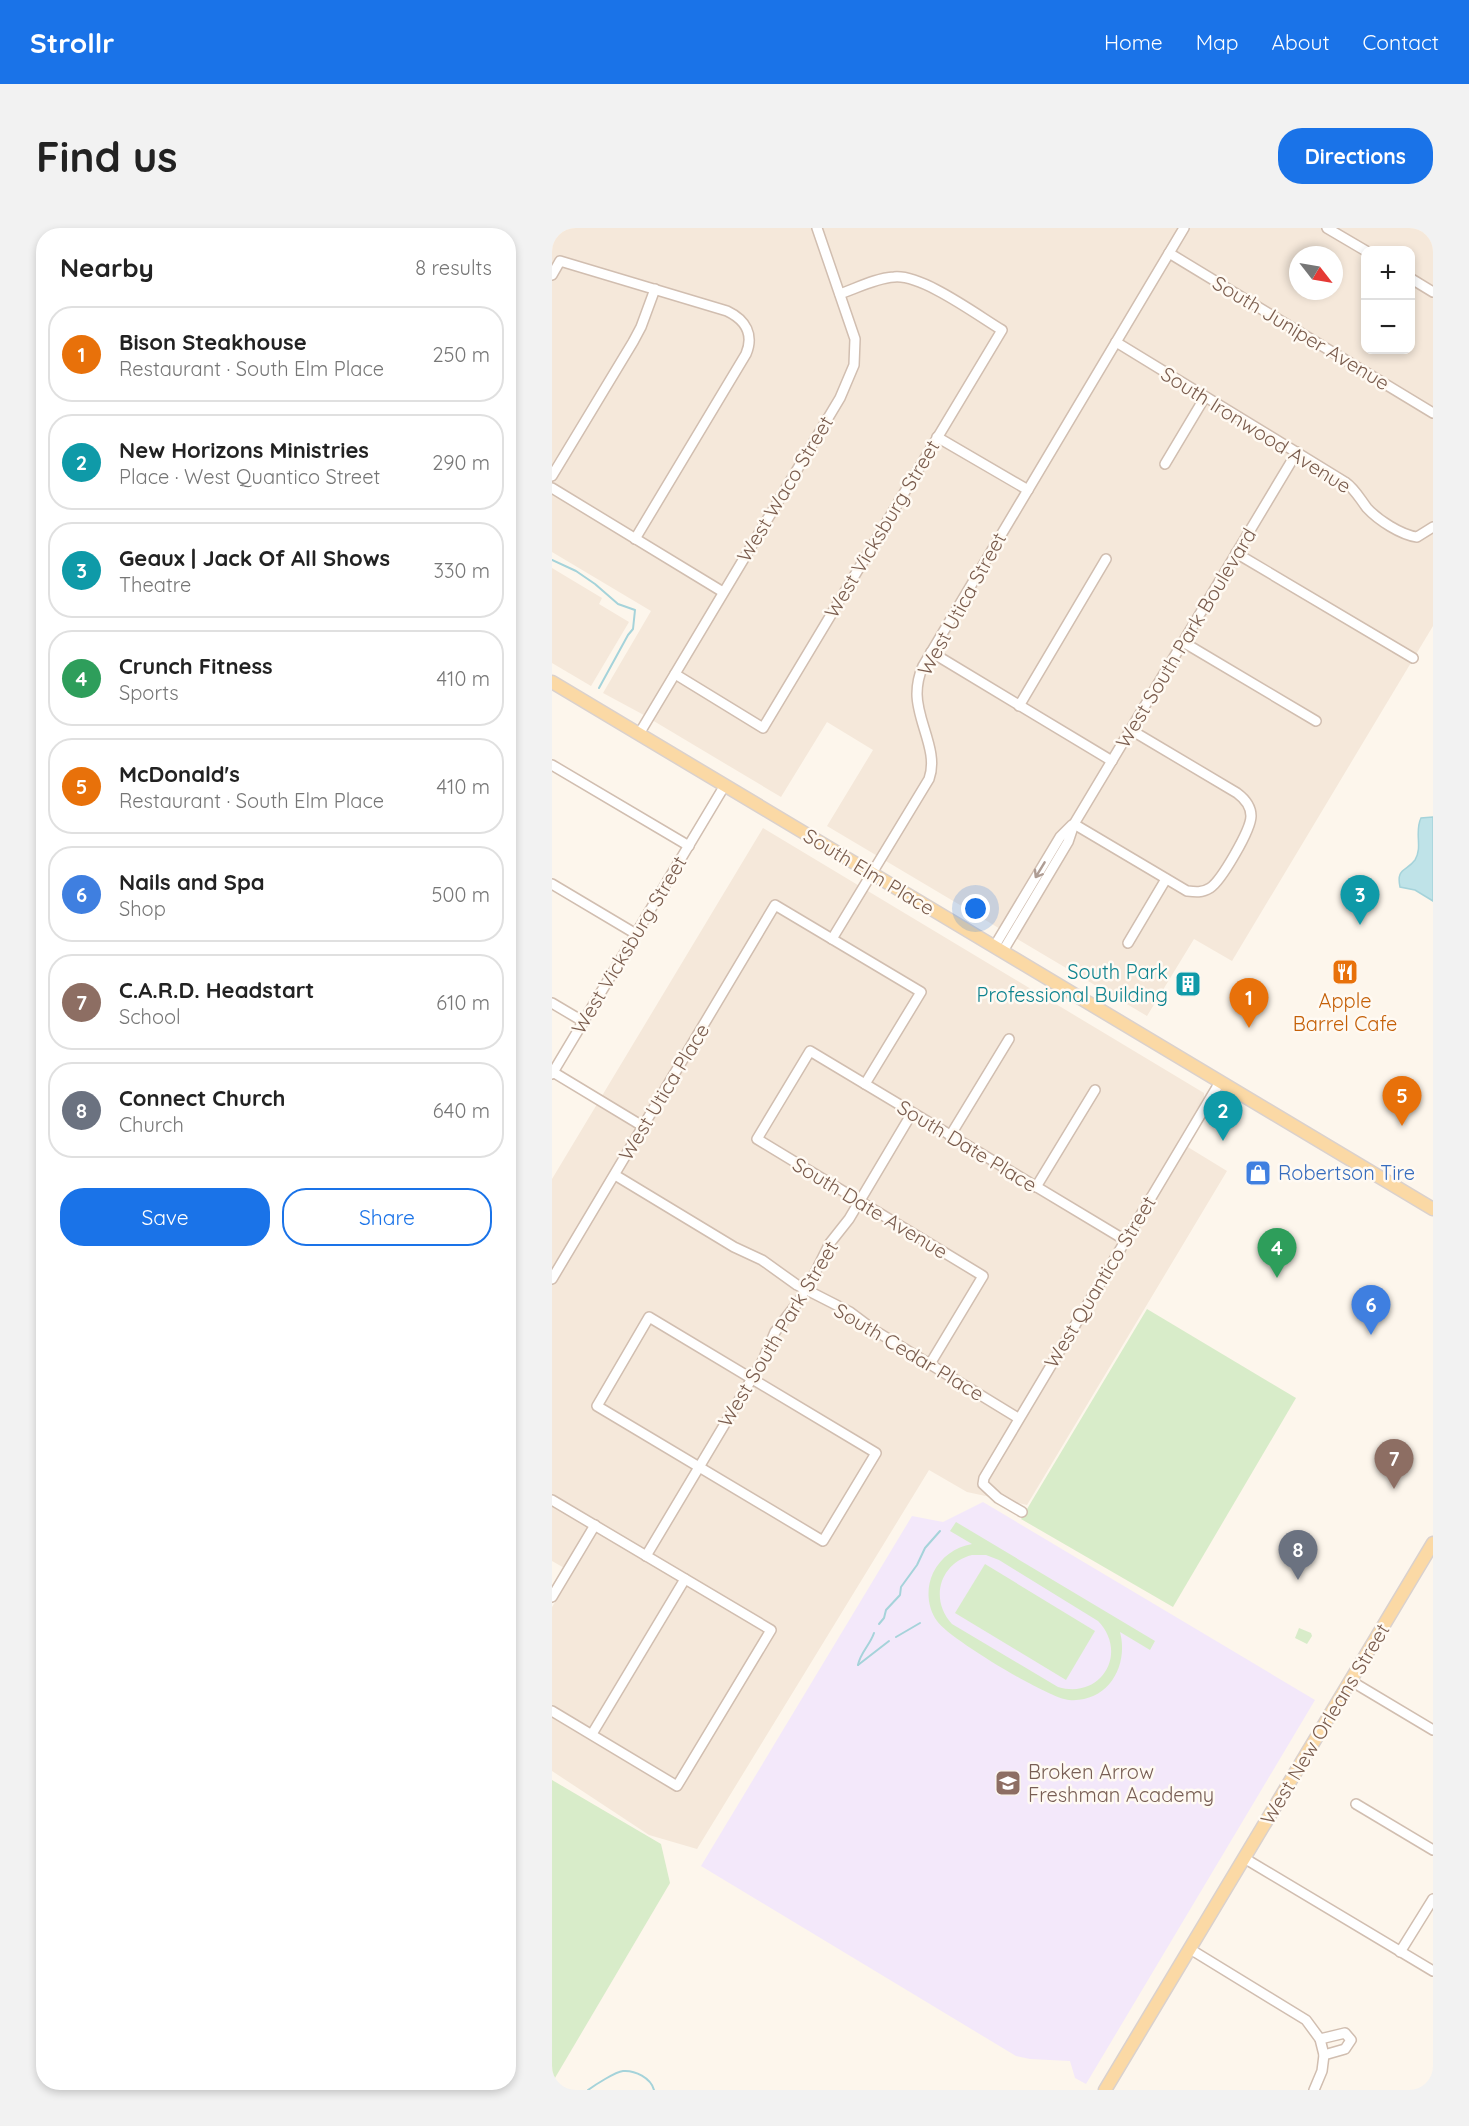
<!DOCTYPE html>
<meta charset="utf-8">
<style>
:root{--surface:#fff;--page:#f2f2f2;--text:#222;--muted:#767676;--line:#e0e0e0;--accent:#1a73e8}
body{margin:0;font-family:Quicksand,sans-serif;background:var(--page);color:var(--text)}
.controls{position:absolute;right:18px;top:18px;display:grid;overflow:hidden;border-radius:12px;box-shadow:0 3px 9px #0003}
.controls button{width:54px;height:54px;display:grid;place-items:center;padding:0;border:0;border-bottom:2px solid var(--line);background:var(--surface);color:var(--text);font:30px sans-serif}
.compass{position:absolute;left:737px;top:18px;width:54px;height:54px;border-radius:50%;background:var(--surface);box-shadow:0 3px 9px #0003;rotate:121deg}
.you{position:absolute;left:424px;top:681px;width:21px;height:21px;margin:-15px;border:4px solid #fff;border-radius:50%;background:#1a73e8;box-shadow:0 0 0 9px #1a73e833}
.badge{display:grid;place-items:center;width:39px;height:39px;border-radius:50%;background:var(--accent);color:#fff;font-size:20px;font-weight:700}
.pin{position:absolute;translate:-50% -50px;filter:drop-shadow(0 2px 3px #0008)}
.pin::after{content:'';position:absolute;top:32px;width:21px;height:18px;background:inherit;clip-path:polygon(0 0,100% 0,50% 100%)}
.list{margin:0;padding:0;list-style:none}
h2{display:flex;justify-content:space-between;align-items:center;height:78px;margin:0;padding:0 24px;font-size:26px}
h2 small{font-size:20px;font-weight:400;color:var(--muted)}
.list li{display:grid;grid-template-columns:39px 1fr auto;gap:18px;align-items:center;box-sizing:border-box;height:96px;margin:0 12px 12px;padding:0 12px;border:2px solid var(--line);border-radius:24px}
.list b{display:block;font-size:22px;white-space:nowrap}
.list p{margin:0;font-size:20px;white-space:nowrap;color:var(--muted)}
.list em{font-size:20px;font-style:normal;color:var(--muted)}
.actions{display:flex;gap:12px;padding:18px 24px}
.actions a{flex:1;padding:14px 0;border:2px solid var(--accent);border-radius:24px;text-align:center;font-size:21px;color:var(--accent)}
.actions .main{background:var(--accent);color:#fff}
.map{position:relative;flex:none;width:881px;height:1862px;overflow:hidden;border-radius:24px}
header{display:flex;align-items:center;gap:36px;box-sizing:border-box;height:84px;padding:0 30px;background:var(--accent);color:#fff}
header strong{font-size:28px}
nav{display:flex;gap:33px;margin-inline-start:auto;font-size:21px}
.intro{display:flex;align-items:center;justify-content:space-between;box-sizing:border-box;height:144px;padding:0 36px}
h1{margin:0;font-size:42px}
.button{padding:15px 27px;border-radius:24px;background:var(--accent);color:#fff;font-size:21px;font-weight:700}
main{display:flex;gap:36px;padding:0 36px}
aside{flex:1;background:var(--surface);border-radius:24px;box-shadow:0 3px 9px #0003}
.map>svg:first-child{display:block}
.residential{fill:#f5e8da;fill-rule:evenodd}
.education{fill:#f3e8fa}
.green{fill:#d8ecc9;fill-rule:evenodd}
.water{fill:#bfe3e8;stroke:#a5d3da;stroke-width:1.5}
.lines{fill:none;stroke-linecap:round;stroke-linejoin:round}
.stream{stroke:#a5d3da;stroke-width:2}
.minor-casing{stroke:#d1beb0;stroke-width:12}
.major-casing{stroke:#dad1cd;stroke-width:15}
.minor{stroke:#fff;stroke-width:9}
.major{stroke:#fbd9a5;stroke-width:12}
.oneway{stroke:#af9d94}
.labels{text-anchor:middle;stroke-width:5;stroke-linejoin:round;paint-order:stroke}
.street-label{font-size:20px;fill:#7a5c4d;stroke:#fffaf3}
.culture-label{font-size:20px;fill:#0d838f;stroke:#fffaf3;text-anchor:end}
.food-label{font-size:20px;fill:#c56008;stroke:#fffaf3}
.shop-label{font-size:20px;fill:#366cbe;stroke:#fffaf3;text-anchor:start}
.education-label{font-size:20px;fill:#785e54;stroke:#fffaf3;text-anchor:start}
</style>
<header>
<strong>Strollr</strong>
<nav><a>Home</a><a>Map</a><a>About</a><a>Contact</a></nav>
</header>
<div class="intro"><h1>Find us</h1><a class="button">Directions</a></div>
<main>
<aside>
<h2>Nearby<small>8 results</small></h2>
<ul class="list">
<li><span class="badge" style="background:#e8710a">1</span><div><b>Bison Steakhouse</b><p>Restaurant · South Elm Place</p></div><em>250 m</em></li>
<li><span class="badge" style="background:#0f9aa8">2</span><div><b>New Horizons Ministries</b><p>Place · West Quantico Street</p></div><em>290 m</em></li>
<li><span class="badge" style="background:#0f9aa8">3</span><div><b>Geaux | Jack Of All Shows</b><p>Theatre</p></div><em>330 m</em></li>
<li><span class="badge" style="background:#2e9e5b">4</span><div><b>Crunch Fitness</b><p>Sports</p></div><em>410 m</em></li>
<li><span class="badge" style="background:#e8710a">5</span><div><b>McDonald's</b><p>Restaurant · South Elm Place</p></div><em>410 m</em></li>
<li><span class="badge" style="background:#3f7fe0">6</span><div><b>Nails and Spa</b><p>Shop</p></div><em>500 m</em></li>
<li><span class="badge" style="background:#8d6e63">7</span><div><b>C.A.R.D. Headstart</b><p>School</p></div><em>610 m</em></li>
<li><span class="badge" style="background:#6b7280">8</span><div><b>Connect Church</b><p>Church</p></div><em>640 m</em></li>
</ul>
<div class="actions"><a class="main">Save</a><a>Share</a></div>
</aside>
<div class="map">
<svg width="881" height="1862" viewBox="0 0 881 1862">
<rect width="100%" height="100%" fill="#fdf6ec"/>
<!-- residential -->
<g class="residential">
<path d="M 0,0 L 881,0 L 881,398 L 680,733 L 642,711 L 595,788 L 275,598 L 321,522 L 275,494 L 229,569 L 90,486 L 51,465 L 99,383 L 0,324 ZM 814,22 L 858,22 L 858,122 L 814,122 ZM 746,27 L 782,27 L 782,63 L 746,63 Z"/>
<path d="M 0,340 L 50,370 L 47,376 L 77,394 L 39,458 L 0,435 Z"/>
<path d="M 211,600 L 652,865 L 652,871 L 626,913 L 675,943 L 475,1277 L 415,1264 L 377,1242 L 145,1621 L 97,1607 L 0,1543 L 0,1379 L 21,1345 L 0,1333 L 0,951 Z"/>
</g>
<!-- education -->
<path class="education" d="M 431,1274 L 763,1472 L 534,1856 L 523,1850 L 518,1833 L 478,1831 L 464,1828 L 149,1638 L 360,1288 L 391,1294 Z"/>
<!-- green -->
<g class="green">
<path d="M 595,1081 L 744,1170 L 621,1379 L 469,1291 Z"/>
<path d="M 404,1294 L 603,1413 L 598,1422 L 568,1404 C 577,1438 556,1475 517,1472 C 497,1471 396,1410 385,1393 C 375,1379 374,1360 381,1345 C 389,1329 403,1319 420,1316 L 398,1303 ZM 420,1327 L 434,1327 L 447,1332 L 546,1393 C 577,1425 549,1472 506,1459 L 400,1396 C 377,1371 388,1335 420,1327 Z"/>
<path d="M 433,1336 L 543,1403 L 514,1452 L 403,1385 Z"/>
<path d="M 747,1400 L 759,1405 L 760,1408 L 755,1416 L 743,1410 Z"/>
<path d="M 0,1552 L 109,1616 L 118,1655 L 0,1855 Z"/>
</g>
<!-- water -->
<path class="water" d="M 881,589 L 881,673 L 863,662 L 848,659 C 844,640 854,644 863,632 C 871,619 862,604 869,590 Z"/>
<g class="lines">
<!-- stream -->
<g class="stream">
<path d="M 0,332 L 24,343 L 43,356 L 66,376 L 83,382 L 81,401 L 76,407 L 47,460"/>
<path d="M 327,1396 L 332,1390 L 334,1382 L 348,1367 L 349,1359 L 365,1337 L 373,1320 L 388,1303"/>
<path d="M 344,1409 L 368,1395"/>
<path d="M 306,1437 L 337,1413"/>
<path d="M 306,1437 C 308,1425 318,1417 322,1405"/>
<path d="M 36,1862 C 43,1857 63,1844 71,1843 C 83,1842 99,1850 102,1862"/>
</g>
<!-- minor casing -->
<g class="minor-casing">
<g id="minor">
<path d="M 775,0 L 814,23"/>
<path d="M 617,25 L 881,185"/>
<path d="M 0,47 L 8,33 L 175,83 C 194,92 202,107 194,126 L 83,311"/>
<path d="M 858,50 L 881,64"/>
<path d="M 564,114 L 793,254 C 803,261 808,271 815,280 C 826,292 849,307 865,309 L 881,299"/>
<path d="M 385,209 L 476,262"/>
<path d="M 613,236 L 653,169"/>
<path d="M 0,248 L 81,114 L 89,99 L 103,61"/>
<path d="M 0,260 L 171,364"/>
<path d="M 684,325 L 861,430"/>
<path d="M 631,414 L 764,493"/>
<path d="M 379,424 L 560,533"/>
<path d="M 123,446 L 211,500 L 450,102 C 425,87 370,46 342,49 C 324,50 305,60 288,66"/>
<path d="M 467,478 L 554,331"/>
<path d="M 87,506 L 288,170 L 302,137 L 303,111 L 265,0"/>
<path d="M 0,537 L 137,618"/>
<path d="M 522,596 L 635,663 C 643,664 650,665 658,660 C 669,653 699,602 699,588 C 699,578 693,571 685,565 L 579,502"/>
<path d="M 0,656 L 84,706"/>
<path d="M 280,711 L 377,551 C 387,524 365,494 365,466 C 365,456 367,447 371,438 L 632,0"/>
<path d="M 576,715 L 614,651"/>
<path d="M 442,719 L 508,609 L 520,597"/>
<path d="M 451,723 L 516,614 L 522,596 L 745,224"/>
<path d="M 0,775 L 32,794"/>
<path d="M 1,844 L 92,899"/>
<path d="M 0,846 L 173,557"/>
<path d="M 398,908 L 457,811"/>
<path d="M 63,947 L 182,1019 L 210,1032 L 245,1057 L 298,1084 L 322,1102 L 466,1190"/>
<path d="M 484,959 L 543,862"/>
<path d="M 0,1051 L 223,677 L 369,764 L 313,856"/>
<path d="M 97,1089 L 324,1225 L 271,1313 L 45,1178 Z"/>
<path d="M 378,1136 L 431,1048 L 205,911 L 258,823 L 573,1012"/>
<path d="M 0,1272 L 219,1402 L 125,1558 L 0,1483"/>
<path d="M 470,1284 L 446,1270 L 431,1256 L 432,1250 L 668,854"/>
<path d="M 94,1328 L 211,1132 L 223,1104 L 246,1074 L 261,1049 L 278,1015 L 297,991 L 360,885"/>
<path d="M 0,1369 L 43,1297"/>
<path d="M 799,1453 L 881,1502"/>
<path d="M 40,1506 L 133,1351"/>
<path d="M 804,1576 L 881,1622"/>
<path d="M 692,1630 L 881,1743"/>
<path d="M 638,1721 L 754,1792 L 768,1811 L 772,1827"/>
<path d="M 848,1724 L 881,1671"/>
<path d="M 762,1862 L 770,1843 L 772,1827 L 793,1821 L 799,1812 L 793,1805 L 768,1811"/>
</g>
</g>
<!-- major casing -->
<g class="major-casing">
<g id="major">
<path d="M 0,454 L 881,981"/>
<path d="M 553,1862 L 881,1315"/>
</g>
</g>
<!-- minor -->
<use href="#minor" class="minor"/>
<!-- major -->
<use href="#major" class="major"/>
</g>
<!-- one-way arrows -->
<defs><path id="oneway-shaft" d="M-6 0H5M1.5-3L5.5 0L1.5 3" fill="none" stroke-width="1.6" stroke-linecap="round" stroke-linejoin="round" transform="scale(1.5)"/></defs>
<use class="oneway" href="#oneway-shaft" transform="translate(488 642) rotate(121)"/>
<!-- icons -->
<defs>
<g id="restaurant-square" transform="scale(1.35)"><rect x="-9" y="-9" width="18" height="18" rx="4" fill="#e8710a" stroke="#fffaf3"/><path d="M-5-6h1v4h1v-4h1v4h1v-4h1v5L-1.5 .5V6h-2V.5L-5-1ZM5-6V6H3V1.5H1.5Q1.5-4 5-6Z" fill="#fff"/></g>
<g id="building-square" transform="scale(1.35)"><rect x="-9" y="-9" width="18" height="18" rx="4" fill="#0f9aa8" stroke="#fffaf3"/><path d="M-4-6H4V6H1V3H-1V6H-4ZM-2.5-4.3h1.7v1.8h-1.7ZM.8-4.3h1.7v1.8H.8ZM-2.5-1h1.7V.8h-1.7ZM.8-1h1.7V.8H.8Z" fill="#fff"/></g>
<g id="shop-square" transform="scale(1.35)"><rect x="-9" y="-9" width="18" height="18" rx="4" fill="#3f7fe0" stroke="#fffaf3"/><path d="M-5-2.5h2.3a2.7 3.5 0 0 1 5.4 0H5L5.5 6h-11ZM-1.5-2.5h3a1.5 2.3 0 0 0-3 0Z" fill="#fff"/></g>
<g id="school-square" transform="scale(1.35)"><rect x="-9" y="-9" width="18" height="18" rx="4" fill="#8d6e63" stroke="#fffaf3"/><path d="M0-5L7-2L0 1L-7-2ZM-4 1L0 2.5L4 1V4Q0 6-4 4Z" fill="#fff"/></g>
</defs>
<g fill-rule="evenodd">
<use href="#restaurant-square" x="793" y="744"/>
<use href="#building-square" x="636" y="756"/>
<use href="#shop-square" x="706" y="945"/>
<use href="#school-square" x="456" y="1555"/>
</g>
<g class="labels">
<!-- street labels -->
<g class="street-label">
<text transform="translate(749 105) rotate(31)" y="7">South Juniper Avenue</text>
<text transform="translate(704 202) rotate(32)" y="7">South Ironwood Avenue</text>
<text transform="translate(233 261) rotate(-59)" y="7">West Waco Street</text>
<text transform="translate(330 301) rotate(-59)" y="7">West Vicksburg Street</text>
<text transform="translate(410 376) rotate(-61)" y="7">West Utica Street</text>
<text transform="translate(634 410) rotate(-59)" y="7">West South Park Boulevard</text>
<text transform="translate(317 644) rotate(31)" y="7">South Elm Place</text>
<text transform="translate(77 717) rotate(-59)" y="7">West Vicksburg Street</text>
<text transform="translate(112 864) rotate(-59)" y="7">West Utica Place</text>
<text transform="translate(415 918) rotate(31)" y="7">South Date Place</text>
<text transform="translate(318 980) rotate(31)" y="7">South Date Avenue</text>
<text transform="translate(548 1054) rotate(-59)" y="7">West Quantico Street</text>
<text transform="translate(226 1106) rotate(-59)" y="7">West South Park Street</text>
<text transform="translate(357 1124) rotate(31)" y="7">South Cedar Place</text>
<text transform="translate(773 1496) rotate(-59)" y="7">West New Orleans Street</text>
</g>
<!-- culture labels -->
<g class="culture-label">
<text x="616" y="751">South Park<tspan x="616" dy="23">Professional Building</tspan></text>
</g>
<!-- food labels -->
<g class="food-label">
<text x="793" y="780">Apple<tspan x="793" dy="23">Barrel Cafe</tspan></text>
</g>
<!-- shop labels -->
<g class="shop-label">
<text x="726" y="952">Robertson Tire</text>
</g>
<!-- education labels -->
<g class="education-label">
<text x="476" y="1551">Broken Arrow<tspan x="476" dy="23">Freshman Academy</tspan></text>
</g>
</g>
</svg>
<div class="controls">
<button>+</button>
<button>−</button>
</div>
<svg class="compass" viewBox="-18 -18 36 36"><path d="M0-13l5 13h-10z" fill="#e53935"/><path d="M0 13l5-13h-10z" fill="#767676"/></svg>
<div class="you"></div>
<div class="pin badge" style="left:697px;top:800px;background:#e8710a">1</div>
<div class="pin badge" style="left:671px;top:913px;background:#0f9aa8">2</div>
<div class="pin badge" style="left:808px;top:697px;background:#0f9aa8">3</div>
<div class="pin badge" style="left:725px;top:1050px;background:#2e9e5b">4</div>
<div class="pin badge" style="left:850px;top:898px;background:#e8710a">5</div>
<div class="pin badge" style="left:819px;top:1107px;background:#3f7fe0">6</div>
<div class="pin badge" style="left:842px;top:1261px;background:#8d6e63">7</div>
<div class="pin badge" style="left:746px;top:1352px;background:#6b7280">8</div>
</div>
</main>
